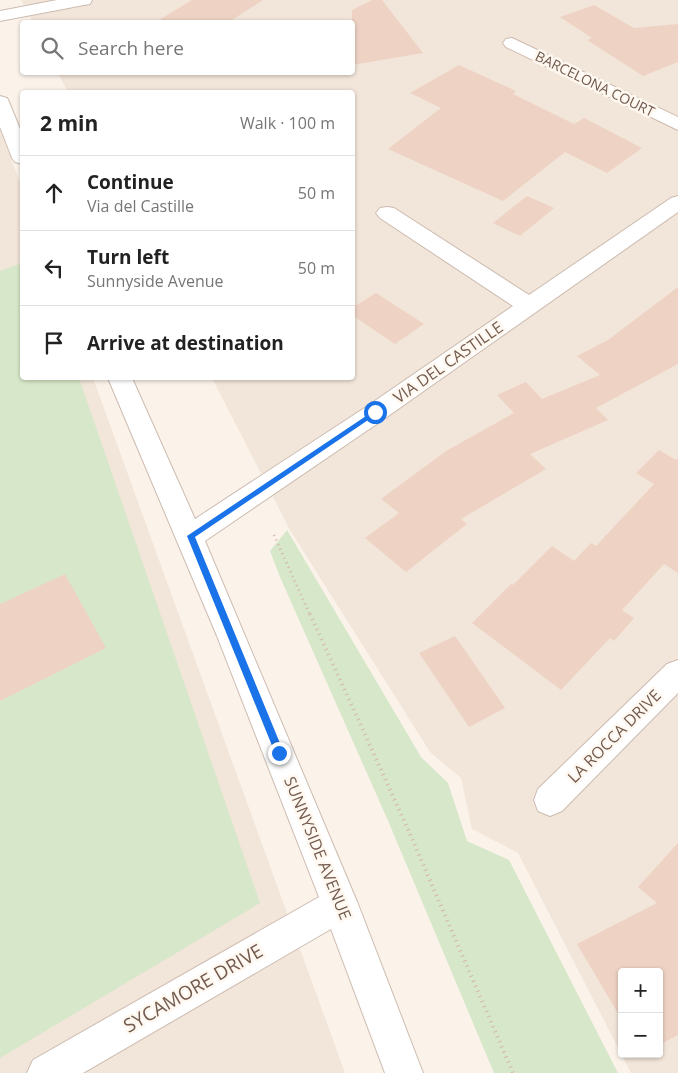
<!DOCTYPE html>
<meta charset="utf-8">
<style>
:root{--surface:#fff;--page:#f6f6f6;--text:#222;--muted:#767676;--line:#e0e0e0}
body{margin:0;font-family:"Open Sans",sans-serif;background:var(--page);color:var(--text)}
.controls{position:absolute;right:15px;bottom:15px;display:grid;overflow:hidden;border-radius:5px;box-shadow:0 1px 4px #0004}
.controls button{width:45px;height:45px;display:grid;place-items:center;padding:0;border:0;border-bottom:1px solid var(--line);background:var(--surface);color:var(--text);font:25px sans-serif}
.stop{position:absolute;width:15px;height:15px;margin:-11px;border:4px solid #1a73e8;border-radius:50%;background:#fff}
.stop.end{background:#1a73e8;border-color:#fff;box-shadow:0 1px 5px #0008}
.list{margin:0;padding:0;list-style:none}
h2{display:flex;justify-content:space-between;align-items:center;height:65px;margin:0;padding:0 20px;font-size:21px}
h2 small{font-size:16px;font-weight:400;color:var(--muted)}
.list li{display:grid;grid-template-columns:32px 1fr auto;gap:15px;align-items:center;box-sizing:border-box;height:75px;padding:0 20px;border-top:1px solid var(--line)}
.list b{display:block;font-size:19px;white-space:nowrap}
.list p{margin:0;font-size:16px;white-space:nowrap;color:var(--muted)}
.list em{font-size:16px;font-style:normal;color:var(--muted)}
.icon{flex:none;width:28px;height:28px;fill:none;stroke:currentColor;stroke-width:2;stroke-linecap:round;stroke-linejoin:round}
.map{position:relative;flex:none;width:678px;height:1073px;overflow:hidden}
.search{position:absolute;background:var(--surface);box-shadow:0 1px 4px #0004;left:20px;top:20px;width:335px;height:55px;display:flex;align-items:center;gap:12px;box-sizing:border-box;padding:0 18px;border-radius:5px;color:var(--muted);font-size:19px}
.panel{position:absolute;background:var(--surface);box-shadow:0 1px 4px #0004;left:20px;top:90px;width:335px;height:290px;border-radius:5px}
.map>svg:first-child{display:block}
.residential{fill:#f2e5d9;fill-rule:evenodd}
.green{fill:#d7e7c9}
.building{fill:#eed3c4}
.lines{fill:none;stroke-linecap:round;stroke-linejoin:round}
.minor-casing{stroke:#ccbbb0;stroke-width:2}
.path-far1{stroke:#d3b6a7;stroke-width:3;stroke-dasharray:1 4;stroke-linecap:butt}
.path{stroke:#d3b6a7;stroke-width:4;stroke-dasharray:1 4.5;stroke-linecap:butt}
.minor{fill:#fff;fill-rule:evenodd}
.route{fill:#1a73e8}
.labels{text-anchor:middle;stroke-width:5;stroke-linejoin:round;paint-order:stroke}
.far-street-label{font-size:14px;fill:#735b4f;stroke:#fef8f0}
.street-label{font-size:16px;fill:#735b4f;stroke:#fef8f0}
.near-street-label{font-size:19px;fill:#735b4f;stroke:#fef8f0}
</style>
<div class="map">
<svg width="678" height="1073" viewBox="0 0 678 1073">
<rect width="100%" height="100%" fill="#fbf3ea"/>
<!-- residential -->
<g class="residential">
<path d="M 21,0 L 678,0 L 678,1073 L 631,1073 L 518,853 L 472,829 L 461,778 L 430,752 L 290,530 L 212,378 L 352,378 L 352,92 L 68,92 L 58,73 L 352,72 L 352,22 L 33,22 ZM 622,972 L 659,972 L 659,1054 L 622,1054 Z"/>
<path d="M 0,130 L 22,188 L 22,378 L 93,378 L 345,1073 L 0,1073 Z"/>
</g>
<!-- green -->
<g class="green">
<path d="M 22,263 L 22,378 L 79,378 L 260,903 L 0,1058 L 0,271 Z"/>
<path d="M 287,530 L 421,757 L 448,783 L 467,841 L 509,860 L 618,1073 L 494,1073 L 389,823 L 280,577 L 270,551 Z"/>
</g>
<!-- building -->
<g class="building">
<path d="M 192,0 L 263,0 L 229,22 L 156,22 Z"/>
<path d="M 372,0 L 382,0 L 423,53 L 352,65 L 352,10 Z"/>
<path d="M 594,5 L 634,28 L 678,24 L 678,62 L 643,76 L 587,40 L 592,38 L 560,17 Z"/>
<path d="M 459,65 L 516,91 L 513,94 L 574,124 L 584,118 L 642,148 L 607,173 L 565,152 L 503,201 L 388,149 L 441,108 L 410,93 Z"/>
<path d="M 527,196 L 554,208 L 520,236 L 493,223 Z"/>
<path d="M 678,287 L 678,364 L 596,408 L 608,420 L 530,454 L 546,469 L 461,519 L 467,524 L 406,572 L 365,538 L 399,513 L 381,499 L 446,451 L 514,413 L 497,395 L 526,382 L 542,399 L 600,375 L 577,356 L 608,340 Z"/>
<path d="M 376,293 L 424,324 L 395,344 L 352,315 L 352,308 Z"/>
<path d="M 659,450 L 676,460 L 678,458 L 678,573 L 664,564 L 622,610 L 634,618 L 614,641 L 610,638 L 561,690 L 472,623 L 511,584 L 513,585 L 552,546 L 574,561 L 591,543 L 596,546 L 654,484 L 636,473 Z"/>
<path d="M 65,574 L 106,648 L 0,701 L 0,604 Z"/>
<path d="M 455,636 L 505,708 L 469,727 L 419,653 Z"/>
<path d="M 678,843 L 678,1035 L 659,1045 L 659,972 L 622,972 L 622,1020 L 577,944 L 657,903 L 638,887 Z"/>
</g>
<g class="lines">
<!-- minor casing -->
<g class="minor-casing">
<g id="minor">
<path d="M 57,0 L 92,0 L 90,4 L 84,5 L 0,21 L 0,11 Z"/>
<path d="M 512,38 L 678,117 L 678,130 L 506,47 L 503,43 L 506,39 Z"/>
<path d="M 0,96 L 7,98 L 9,102 L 22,134 L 22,164 L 15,162 L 12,158 L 0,127 Z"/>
<path d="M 678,196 L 678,212 L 384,419 L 205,541 L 358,904 L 423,1073 L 385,1073 L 331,929 L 83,1073 L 27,1073 L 33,1060 L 319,897 L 217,636 L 108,378 L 132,378 L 195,519 L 366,407 L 513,306 L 380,218 L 376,213 L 380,208 L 387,207 L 394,208 L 529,295 L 671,198 Z"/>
<path d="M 678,660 L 678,693 L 562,811 L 550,816 L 538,811 L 534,800 L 538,789 L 667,664 Z"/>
</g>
</g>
<!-- path-far1 -->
<path class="path-far1" d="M 274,535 L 310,615"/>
<!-- path -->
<path class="path" d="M 310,614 L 407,827 L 513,1073"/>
<!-- minor -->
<use href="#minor" class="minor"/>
</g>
<!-- route -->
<path class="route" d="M 375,410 L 377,411 L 377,414 L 195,537 L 284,753 L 279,757 L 275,753 L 187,536 Z"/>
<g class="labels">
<!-- far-street labels -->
<g class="far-street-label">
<text transform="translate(595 84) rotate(26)" y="5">BARCELONA COURT</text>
</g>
<!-- street labels -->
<g class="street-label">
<text transform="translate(448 362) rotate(-35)" y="6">VIA DEL CASTILLE</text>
<text transform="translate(614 736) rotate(-45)" y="6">LA ROCCA DRIVE</text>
<text transform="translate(318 848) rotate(68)" y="6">SUNNYSIDE AVENUE</text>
</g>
<!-- near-street labels -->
<g class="near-street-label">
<text transform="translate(193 988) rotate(-30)" y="7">SYCAMORE DRIVE</text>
</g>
</g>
</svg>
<div class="controls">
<button>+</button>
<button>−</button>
</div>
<div class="stop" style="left:375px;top:412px"></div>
<div class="stop end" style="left:279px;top:753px"></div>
<div class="search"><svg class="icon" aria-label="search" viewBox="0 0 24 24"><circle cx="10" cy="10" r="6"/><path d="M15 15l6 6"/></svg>Search here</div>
<section class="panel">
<h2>2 min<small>Walk · 100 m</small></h2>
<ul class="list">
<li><svg class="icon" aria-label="ahead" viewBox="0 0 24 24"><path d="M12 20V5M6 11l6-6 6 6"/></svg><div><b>Continue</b><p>Via del Castille</p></div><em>50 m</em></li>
<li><svg class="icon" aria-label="left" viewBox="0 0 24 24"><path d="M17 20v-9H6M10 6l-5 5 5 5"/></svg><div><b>Turn left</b><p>Sunnyside Avenue</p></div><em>50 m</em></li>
<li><svg class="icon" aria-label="arrive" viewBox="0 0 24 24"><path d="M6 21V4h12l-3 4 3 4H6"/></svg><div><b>Arrive at destination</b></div></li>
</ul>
</section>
</div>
